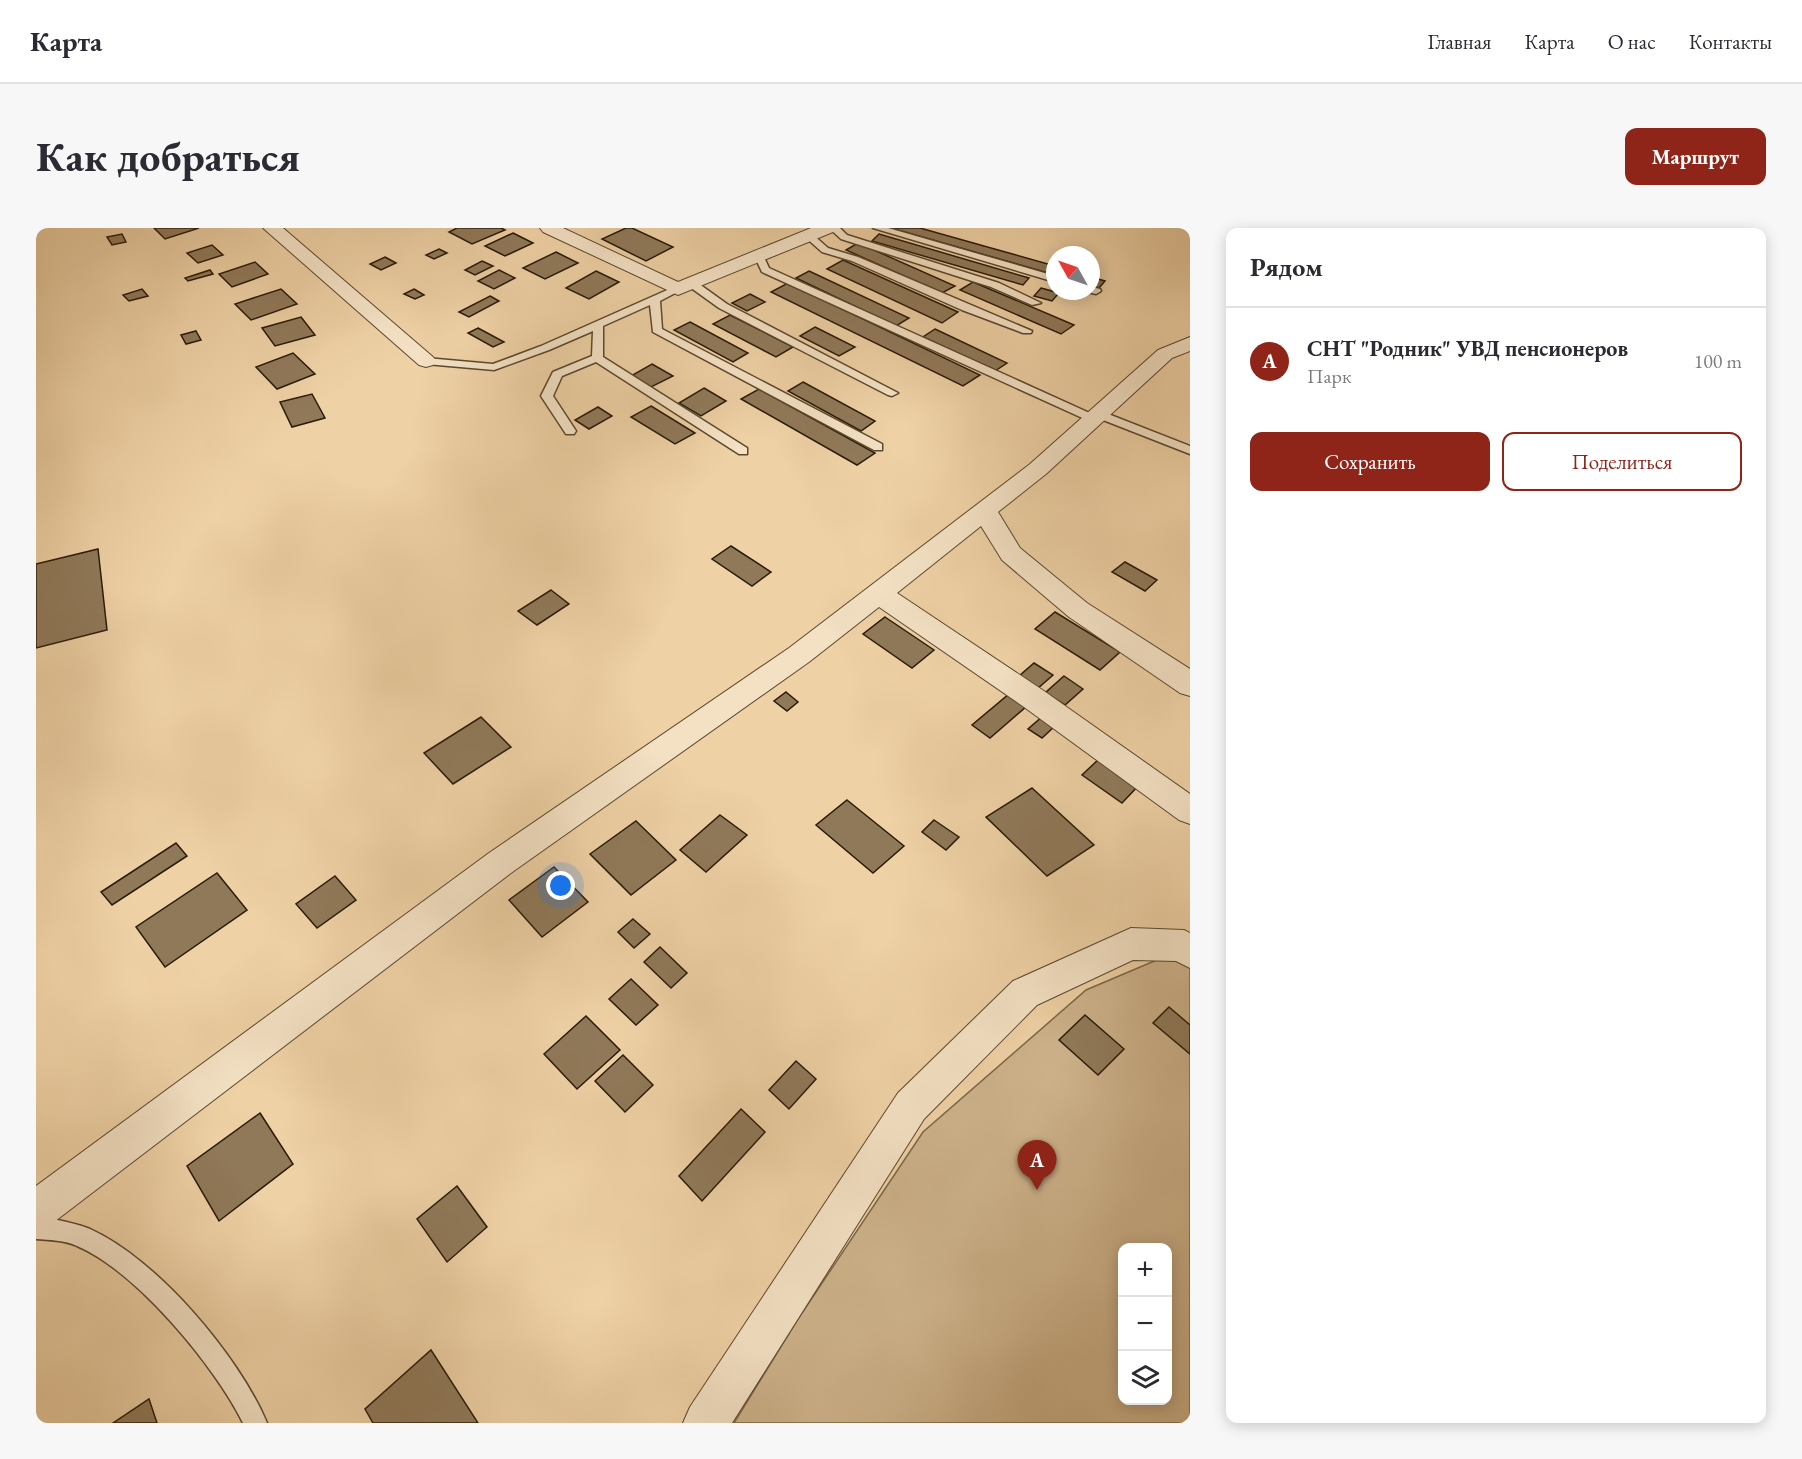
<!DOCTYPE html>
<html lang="ru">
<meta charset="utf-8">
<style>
:root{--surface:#fff;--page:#f7f7f7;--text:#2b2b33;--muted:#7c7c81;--line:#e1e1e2;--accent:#8f2418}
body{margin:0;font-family:"EB Garamond",serif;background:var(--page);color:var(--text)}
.controls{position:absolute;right:18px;bottom:18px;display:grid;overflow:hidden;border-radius:12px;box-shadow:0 3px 15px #0003}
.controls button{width:54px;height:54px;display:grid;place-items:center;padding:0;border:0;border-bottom:2px solid var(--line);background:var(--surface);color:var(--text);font:30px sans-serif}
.compass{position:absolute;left:1010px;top:18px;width:54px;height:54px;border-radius:50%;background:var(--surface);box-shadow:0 3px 15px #0003;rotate:310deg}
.you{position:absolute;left:525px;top:658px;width:21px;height:21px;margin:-15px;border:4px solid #fff;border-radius:50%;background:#1a73e8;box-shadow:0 0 0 9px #1a73e833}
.badge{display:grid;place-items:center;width:39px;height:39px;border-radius:50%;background:var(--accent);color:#fff;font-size:20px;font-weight:700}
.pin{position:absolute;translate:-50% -50px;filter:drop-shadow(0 2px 3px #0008)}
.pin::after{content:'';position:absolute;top:32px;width:21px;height:18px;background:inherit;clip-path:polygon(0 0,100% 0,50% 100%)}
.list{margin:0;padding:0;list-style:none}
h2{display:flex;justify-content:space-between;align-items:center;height:78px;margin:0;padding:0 24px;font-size:26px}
h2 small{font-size:20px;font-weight:400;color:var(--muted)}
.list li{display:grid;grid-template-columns:39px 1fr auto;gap:18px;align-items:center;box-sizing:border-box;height:108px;padding:0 24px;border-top:2px solid var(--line)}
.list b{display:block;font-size:22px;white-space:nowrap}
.list p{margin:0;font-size:20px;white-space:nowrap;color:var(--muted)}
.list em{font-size:20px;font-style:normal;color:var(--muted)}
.actions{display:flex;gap:12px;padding:18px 24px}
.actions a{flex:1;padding:14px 0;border:2px solid var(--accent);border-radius:12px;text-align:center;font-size:21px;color:var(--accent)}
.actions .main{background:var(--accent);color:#fff}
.icon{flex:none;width:33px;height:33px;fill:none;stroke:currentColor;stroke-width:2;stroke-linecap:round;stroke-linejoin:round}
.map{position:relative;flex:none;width:1154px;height:1195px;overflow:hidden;border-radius:12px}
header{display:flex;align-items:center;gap:36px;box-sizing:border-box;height:84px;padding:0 30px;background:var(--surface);border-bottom:2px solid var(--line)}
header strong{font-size:28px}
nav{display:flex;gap:33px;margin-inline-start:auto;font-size:21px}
.intro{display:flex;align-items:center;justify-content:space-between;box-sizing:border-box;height:144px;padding:0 36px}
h1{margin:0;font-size:42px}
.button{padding:15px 27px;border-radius:12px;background:var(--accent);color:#fff;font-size:21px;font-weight:700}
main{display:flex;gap:36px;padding:0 36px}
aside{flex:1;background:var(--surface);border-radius:12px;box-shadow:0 3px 15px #0003}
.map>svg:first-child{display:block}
.green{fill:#cdb28a;stroke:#7c6648;stroke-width:1.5;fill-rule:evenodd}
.building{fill:#907959;stroke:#2a1a07;stroke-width:1.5}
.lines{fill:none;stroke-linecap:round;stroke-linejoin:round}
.lane-casing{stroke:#5b482e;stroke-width:3}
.street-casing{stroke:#5b482e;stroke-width:2}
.lane{fill:#f4e1c4;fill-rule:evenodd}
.street{fill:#f4e1c4;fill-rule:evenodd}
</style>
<header>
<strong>Карта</strong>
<nav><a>Главная</a><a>Карта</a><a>О нас</a><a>Контакты</a></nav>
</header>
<div class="intro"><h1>Как добраться</h1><a class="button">Маршрут</a></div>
<main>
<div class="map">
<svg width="1154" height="1195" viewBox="0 0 1154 1195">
<rect width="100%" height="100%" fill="#eed1a5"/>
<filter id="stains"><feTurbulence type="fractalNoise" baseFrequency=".00333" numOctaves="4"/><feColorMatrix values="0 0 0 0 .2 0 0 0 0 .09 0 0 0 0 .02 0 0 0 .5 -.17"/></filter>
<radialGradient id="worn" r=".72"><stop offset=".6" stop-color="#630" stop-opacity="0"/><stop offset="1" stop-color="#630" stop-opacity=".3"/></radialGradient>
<!-- green -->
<path class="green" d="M 1154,730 L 1154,1195 L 698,1195 L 762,1091 L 887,904 L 1050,762 L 1123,731 ZM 1086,1020 L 1132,1020 L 1132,1172 L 1086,1172 Z"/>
<!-- building -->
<g class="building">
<path d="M 118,0 L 163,0 L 129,11 Z"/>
<path d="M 421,0 L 465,0 L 469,2 L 436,16 L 413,4 Z"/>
<path d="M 590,0 L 596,0 L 637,19 L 610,33 L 566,11 Z"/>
<path d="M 855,0 L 884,0 L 1019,38 L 1019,47 Z"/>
<path d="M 477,5 L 497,15 L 469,28 L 449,18 Z"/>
<path d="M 86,6 L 90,14 L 76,17 L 71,9 Z"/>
<path d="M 843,6 L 993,50 L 987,57 L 836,13 Z"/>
<path d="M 822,15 L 919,58 L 906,65 L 810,22 Z"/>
<path d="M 176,17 L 187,27 L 162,35 L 151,25 Z"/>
<path d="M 403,21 L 411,25 L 398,31 L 390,27 Z"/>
<path d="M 520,24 L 542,35 L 509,51 L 487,40 Z"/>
<path d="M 349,29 L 360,35 L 345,42 L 334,36 Z"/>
<path d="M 807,32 L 922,84 L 906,95 L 791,41 Z"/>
<path d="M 446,33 L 457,38 L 439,47 L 429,42 Z"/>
<path d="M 219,34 L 232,46 L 196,59 L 183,46 Z"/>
<path d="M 174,42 L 177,46 L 152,53 L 149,50 Z"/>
<path d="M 463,42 L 479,50 L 458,61 L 442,53 Z"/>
<path d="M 560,43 L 583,54 L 553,71 L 530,60 Z"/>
<path d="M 773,43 L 873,90 L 860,98 L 760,50 Z"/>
<path d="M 1055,49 L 1069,53 L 1063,60 L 1055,58 Z"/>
<path d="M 937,54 L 1038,97 L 1025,106 L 924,62 Z"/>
<path d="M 752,55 L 944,147 L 927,158 L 735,64 Z"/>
<path d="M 1005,60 L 1023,65 L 1016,73 L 998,68 Z"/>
<path d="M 106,61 L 112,68 L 93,73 L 87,67 Z"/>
<path d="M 245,61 L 261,76 L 215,92 L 199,76 Z"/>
<path d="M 378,61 L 388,67 L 379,71 L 368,66 Z"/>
<path d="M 714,66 L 729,74 L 711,83 L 696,75 Z"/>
<path d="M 454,68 L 463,73 L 433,89 L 423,84 Z"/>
<path d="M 694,87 L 757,119 L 740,129 L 677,96 Z"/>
<path d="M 265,89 L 279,107 L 239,118 L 226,100 Z"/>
<path d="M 654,94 L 712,125 L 697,134 L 638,102 Z"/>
<path d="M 779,99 L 819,119 L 803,128 L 764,108 Z"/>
<path d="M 442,100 L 468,114 L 457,119 L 432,105 Z"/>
<path d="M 899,101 L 971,135 L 959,143 L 887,109 Z"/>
<path d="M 160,103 L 165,112 L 150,116 L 145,107 Z"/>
<path d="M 257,125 L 279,146 L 241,161 L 220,139 Z"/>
<path d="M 616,136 L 637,148 L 615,159 L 595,148 Z"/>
<path d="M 767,154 L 839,193 L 825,203 L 752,163 Z"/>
<path d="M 668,160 L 690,173 L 665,188 L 643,175 Z"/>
<path d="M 723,161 L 839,225 L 821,237 L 705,171 Z"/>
<path d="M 276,166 L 289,190 L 256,199 L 244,174 Z"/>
<path d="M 615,178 L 659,205 L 639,216 L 595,189 Z"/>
<path d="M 562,179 L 576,188 L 553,201 L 539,192 Z"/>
<path d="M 695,318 L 735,344 L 716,358 L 676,331 Z"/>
<path d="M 62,321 L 71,402 L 0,420 L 0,336 Z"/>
<path d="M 1089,334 L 1121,352 L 1109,363 L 1076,344 Z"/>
<path d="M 515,362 L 533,376 L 501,397 L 482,383 Z"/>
<path d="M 1019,384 L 1084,424 L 1064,442 L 999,401 Z"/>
<path d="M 849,389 L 898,422 L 876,440 L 827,406 Z"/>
<path d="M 998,435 L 1017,447 L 1001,461 L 982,449 Z"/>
<path d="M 1028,448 L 1047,461 L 1029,477 L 1009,465 Z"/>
<path d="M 750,464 L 762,474 L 751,483 L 738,473 Z"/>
<path d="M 973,466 L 991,478 L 954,510 L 936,497 Z"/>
<path d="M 1007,488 L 1020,497 L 1006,510 L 992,501 Z"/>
<path d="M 445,489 L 475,519 L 417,556 L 388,525 Z"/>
<path d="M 1064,530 L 1103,557 L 1086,575 L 1046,547 Z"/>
<path d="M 996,560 L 1058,617 L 1011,648 L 950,589 Z"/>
<path d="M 811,572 L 868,618 L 837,645 L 780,597 Z"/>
<path d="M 684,587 L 711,607 L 670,644 L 644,622 Z"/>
<path d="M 898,592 L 923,609 L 910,622 L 886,604 Z"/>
<path d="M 600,593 L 640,632 L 595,667 L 554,626 Z"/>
<path d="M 140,615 L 151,628 L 76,677 L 65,664 Z"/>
<path d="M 518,639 L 552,674 L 506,709 L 473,672 Z"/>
<path d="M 181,645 L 211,682 L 129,739 L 100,699 Z"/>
<path d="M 299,648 L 320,672 L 281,700 L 260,676 Z"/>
<path d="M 597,691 L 614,706 L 598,720 L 582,704 Z"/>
<path d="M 624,719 L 651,745 L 635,760 L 608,734 Z"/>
<path d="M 595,751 L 622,777 L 600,797 L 573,771 Z"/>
<path d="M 1133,779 L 1154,797 L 1154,826 L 1117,795 Z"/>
<path d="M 1049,787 L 1088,821 L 1062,847 L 1023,812 Z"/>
<path d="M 550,788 L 584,822 L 541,861 L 508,826 Z"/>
<path d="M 587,827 L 617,857 L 589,884 L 559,853 Z"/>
<path d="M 760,833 L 780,851 L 753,881 L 733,862 Z"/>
<path d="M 705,881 L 729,904 L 666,973 L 643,948 Z"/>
<path d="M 224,885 L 257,936 L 183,993 L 151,938 Z"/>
<path d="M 421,958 L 451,999 L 411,1034 L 381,991 Z"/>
<path d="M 395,1122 L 442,1195 L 337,1195 L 329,1181 Z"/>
<path d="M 113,1171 L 121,1195 L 77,1195 Z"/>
</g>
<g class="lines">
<!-- lane casing -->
<g class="lane-casing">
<g id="lane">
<path d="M 793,0 L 804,0 L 811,7 L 963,55 L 1005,75 L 996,77 L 955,59 L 805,11 Z"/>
<path d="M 837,0 L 852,0 L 1019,48 L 1019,54 Z"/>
<path d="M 769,5 L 775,5 L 792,20 L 822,29 L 996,103 L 995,105 L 987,105 L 926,82 L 816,33 L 786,24 L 769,9 Z"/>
<path d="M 720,25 L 726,25 L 733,40 L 1058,187 L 1059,184 L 1067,184 L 1154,218 L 1154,226 L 1062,190 L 1061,193 L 1053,193 L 726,44 L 718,27 Z"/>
<path d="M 651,53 L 659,53 L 691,76 L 862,165 L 856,168 L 852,167 L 683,80 L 651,57 Z"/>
<path d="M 638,59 L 647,61 L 624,73 L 626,101 L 846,216 L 846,222 L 838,222 L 617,104 L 614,77 L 567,98 L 567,129 L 711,220 L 711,226 L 703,226 L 560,134 L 526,148 L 517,168 L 540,203 L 538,206 L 530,206 L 505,168 L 517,144 L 556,128 L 557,103 L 513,122 L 458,142 L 390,136 L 385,133 L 390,130 L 457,136 L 505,118 Z"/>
<path d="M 1055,59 L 1064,61 L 1065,63 L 1060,66 L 1051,64 L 1055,63 Z"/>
<path d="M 0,989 C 19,991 36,994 54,1001 C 121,1031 203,1128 231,1195 L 207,1195 C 179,1138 100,1043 41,1018 C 29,1012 13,1012 0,1011 Z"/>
</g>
</g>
<!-- street casing -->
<g class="street-casing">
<g id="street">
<path d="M 227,0 L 247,0 L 397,129 L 400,133 L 397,137 L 390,139 L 383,137 Z"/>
<path d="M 504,0 L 527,0 L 642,54 L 775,0 L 800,0 L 797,4 L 642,67 L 507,4 Z"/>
<path d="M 1154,109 L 1154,123 L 1136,130 L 1010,246 L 962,284 L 984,320 L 1051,375 L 1154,441 L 1154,468 L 1144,465 L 1033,389 L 966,332 L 945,298 L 861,365 L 1008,463 L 1154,566 L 1154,596 L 1143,592 L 988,479 L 843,379 L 773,434 L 475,645 L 14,997 L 0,1003 L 0,958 L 453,625 L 753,420 L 994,236 L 1122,122 Z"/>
<path d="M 1095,700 L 1148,702 L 1154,705 L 1154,740 L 1140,733 L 1097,732 L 1001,777 L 888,891 L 696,1195 L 647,1195 L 654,1179 L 862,865 L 977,753 Z"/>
</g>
</g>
<!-- lane -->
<use href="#lane" class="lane"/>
<!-- street -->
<use href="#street" class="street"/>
</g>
<rect width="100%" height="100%" filter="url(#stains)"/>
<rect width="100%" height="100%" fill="url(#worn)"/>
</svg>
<div class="controls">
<button>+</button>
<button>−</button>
<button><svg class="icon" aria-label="layers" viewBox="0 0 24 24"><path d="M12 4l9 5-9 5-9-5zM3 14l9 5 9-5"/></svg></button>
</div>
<svg class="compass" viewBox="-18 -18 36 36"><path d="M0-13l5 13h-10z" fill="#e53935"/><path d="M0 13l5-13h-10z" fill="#7c7c81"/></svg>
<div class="you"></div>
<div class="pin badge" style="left:1001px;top:962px">A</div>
</div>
<aside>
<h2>Рядом<small></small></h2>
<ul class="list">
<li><span class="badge">A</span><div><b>СНТ &quot;Родник&quot; УВД пенсионеров</b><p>Парк</p></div><em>100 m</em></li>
</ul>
<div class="actions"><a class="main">Сохранить</a><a>Поделиться</a></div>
</aside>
</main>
